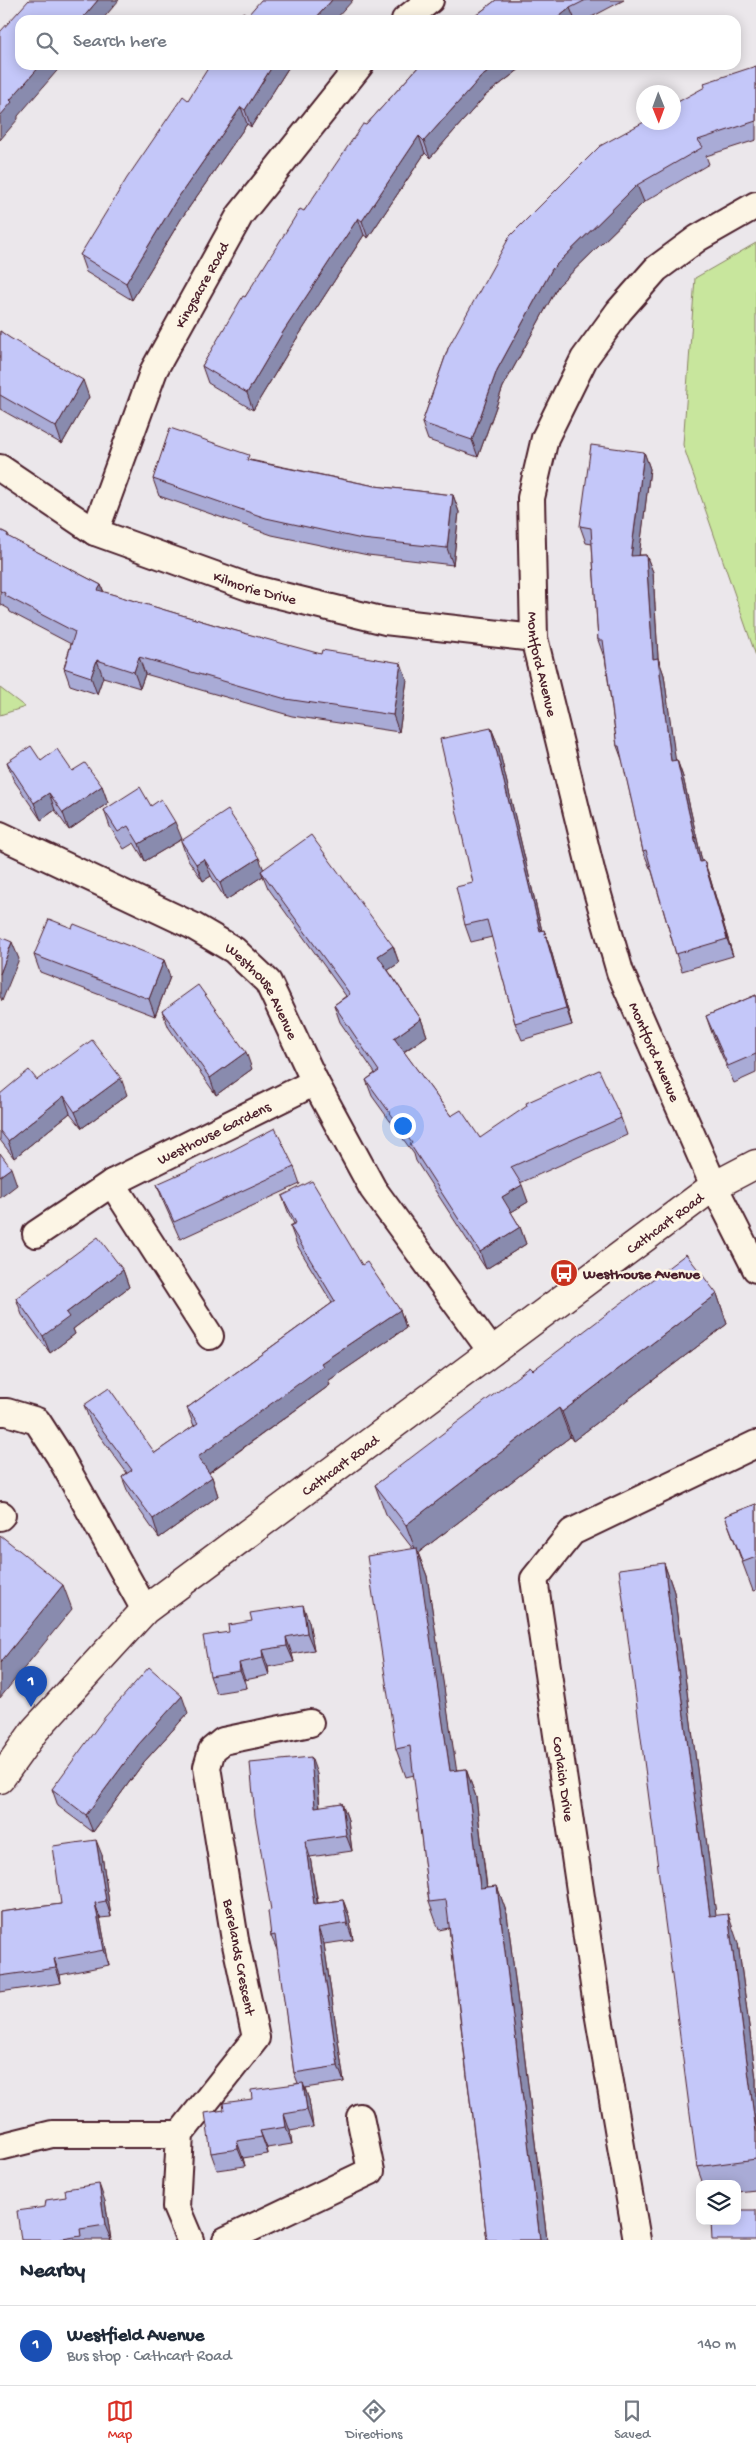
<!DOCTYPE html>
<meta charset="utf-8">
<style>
:root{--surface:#fff;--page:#f6f6f7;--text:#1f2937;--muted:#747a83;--line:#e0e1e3;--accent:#d93025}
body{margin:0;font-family:"Gochi Hand",sans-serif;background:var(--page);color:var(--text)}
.controls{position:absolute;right:15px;bottom:15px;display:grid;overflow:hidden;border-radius:10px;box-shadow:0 2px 12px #0003}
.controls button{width:45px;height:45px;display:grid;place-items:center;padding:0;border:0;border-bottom:1px solid var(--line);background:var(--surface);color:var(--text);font:25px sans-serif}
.compass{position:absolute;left:636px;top:85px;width:45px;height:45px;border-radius:50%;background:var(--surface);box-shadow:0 2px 12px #0003;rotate:179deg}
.you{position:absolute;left:402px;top:1125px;width:18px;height:18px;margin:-12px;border:4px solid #fff;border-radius:50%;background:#1a73e8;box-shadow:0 0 0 8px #1a73e833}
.badge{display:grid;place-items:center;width:32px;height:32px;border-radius:50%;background:var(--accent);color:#fff;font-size:16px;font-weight:700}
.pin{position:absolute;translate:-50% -41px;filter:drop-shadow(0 1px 2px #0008)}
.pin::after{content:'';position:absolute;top:26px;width:18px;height:15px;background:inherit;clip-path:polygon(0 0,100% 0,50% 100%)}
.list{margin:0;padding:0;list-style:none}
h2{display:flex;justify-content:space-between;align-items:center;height:65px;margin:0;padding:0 20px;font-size:21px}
h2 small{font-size:16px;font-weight:400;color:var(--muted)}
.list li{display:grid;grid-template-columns:32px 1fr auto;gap:15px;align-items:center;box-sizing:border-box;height:80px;padding:0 20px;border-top:1px solid var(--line)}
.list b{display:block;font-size:19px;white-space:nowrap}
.list p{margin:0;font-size:16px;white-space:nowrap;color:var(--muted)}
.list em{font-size:16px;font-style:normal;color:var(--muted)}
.icon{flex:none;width:28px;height:28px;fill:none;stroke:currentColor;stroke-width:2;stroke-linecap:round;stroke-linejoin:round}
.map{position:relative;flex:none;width:756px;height:2240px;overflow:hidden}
.search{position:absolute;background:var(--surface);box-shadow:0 2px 12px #0003;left:15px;right:15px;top:15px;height:55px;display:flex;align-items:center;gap:12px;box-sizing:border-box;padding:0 18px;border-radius:15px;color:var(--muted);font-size:19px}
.sheet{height:145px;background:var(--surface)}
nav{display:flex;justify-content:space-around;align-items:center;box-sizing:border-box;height:70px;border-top:1px solid var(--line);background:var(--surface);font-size:14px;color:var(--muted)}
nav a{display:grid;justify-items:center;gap:2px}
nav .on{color:var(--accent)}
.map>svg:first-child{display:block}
.green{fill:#c8e69d;stroke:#898264}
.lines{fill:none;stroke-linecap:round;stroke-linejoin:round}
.street-casing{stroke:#4a1f2b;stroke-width:30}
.secondary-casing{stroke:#4a1f2b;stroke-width:31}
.street{stroke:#fcf5e5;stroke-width:26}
.secondary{stroke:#fcf5e5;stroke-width:28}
.wall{fill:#a9abd6;stroke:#4a1f2b}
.shaded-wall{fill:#898bae;stroke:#4a1f2b}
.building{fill:#c4c7f9;stroke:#4a1f2b}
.labels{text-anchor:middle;stroke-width:5;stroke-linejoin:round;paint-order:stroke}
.street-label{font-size:15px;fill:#4a1f2b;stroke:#fcf5e5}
.poi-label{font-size:15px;font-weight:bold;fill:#4a1f2b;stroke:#fcf5e5;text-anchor:start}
</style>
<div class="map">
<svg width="756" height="2240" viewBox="0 0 756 2240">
<rect width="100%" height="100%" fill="#ebe7eb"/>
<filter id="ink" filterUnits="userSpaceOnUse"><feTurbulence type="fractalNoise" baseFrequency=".02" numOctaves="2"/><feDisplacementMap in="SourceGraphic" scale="10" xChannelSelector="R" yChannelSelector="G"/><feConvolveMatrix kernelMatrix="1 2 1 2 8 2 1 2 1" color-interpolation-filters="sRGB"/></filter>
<g filter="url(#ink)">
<!-- green -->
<g class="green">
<path d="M 756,243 L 756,656 L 683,445 L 695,278 Z"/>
<path d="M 0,688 L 25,707 L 0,715 Z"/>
</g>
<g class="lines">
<!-- street casing -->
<g class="street-casing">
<g id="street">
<path d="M 405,20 L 430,0"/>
<path id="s1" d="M 756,205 L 698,238 L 656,269 L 619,311 L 584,359 L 545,438 L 531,498 L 534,638 L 592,874 L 620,972 L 714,1186 L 756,1269"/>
<path id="s2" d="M 0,468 L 95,532 L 251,588 L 385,621 L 534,638"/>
<path id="s3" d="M 95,532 L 154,370 L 240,215 L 360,65"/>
<path id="s4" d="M 0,835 L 193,926 L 234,950 L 268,982 L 315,1082 L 373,1189 L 492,1352"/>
<path d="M 112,1183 L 210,1336"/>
<path id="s5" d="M 36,1234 L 112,1183 L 315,1082"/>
<path d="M 0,1412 L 7,1412 L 37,1421 L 59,1455 L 145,1610"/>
<path d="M 0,1517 L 2,1515"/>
<path d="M 0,2147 L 52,2134 L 180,2134"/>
<path d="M 190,2240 L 176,2207 L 180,2134 L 256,2038 L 235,1940 L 207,1767 L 212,1750 L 223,1741 L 310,1723"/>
<path d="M 226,2240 L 371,2171 L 360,2117"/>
<path d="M 637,2240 L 598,2012 L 534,1579 L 572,1532 L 756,1444"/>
</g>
</g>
<!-- secondary casing -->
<g class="secondary-casing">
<g id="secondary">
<path id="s6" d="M 0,1779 L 35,1730 L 145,1610 L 714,1186 L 756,1164"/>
</g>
</g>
<!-- street -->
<use href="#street" class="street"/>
<!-- secondary -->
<use href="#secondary" class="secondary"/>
</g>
<!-- wall -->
<g class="wall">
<path d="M 496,0 L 624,0 L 586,20 L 470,20 Z"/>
<path d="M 290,65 L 251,127 L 247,124 L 181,219 L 132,300 L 86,272 L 80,255 L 188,100 Z"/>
<path d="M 420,65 L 525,65 L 486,95 L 430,158 L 425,153 L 368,238 L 364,235 L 290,349 L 253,410 L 208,383 L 202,366 L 245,297 L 304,211 L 366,125 Z"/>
<path d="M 756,66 L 756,140 L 706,156 L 709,164 L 644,202 L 558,286 L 503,387 L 478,457 L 428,440 L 422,423 L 449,346 Z"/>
<path d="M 0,331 L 89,397 L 62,444 L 0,409 Z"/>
<path d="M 644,452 L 650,469 L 639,555 L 646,555 L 653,572 L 658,658 L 664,675 L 675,760 L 677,760 L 683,777 L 702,861 L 704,861 L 710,878 L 733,956 L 682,971 L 676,954 L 651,868 L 650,868 L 643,851 L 623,762 L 617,746 L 605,657 L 604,657 L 598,640 L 592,544 L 586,543 L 580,526 Z"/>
<path d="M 250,460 L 375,486 L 453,495 L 459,512 L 453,565 L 368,555 L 272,535 L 159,496 L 153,479 Z"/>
<path d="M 0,530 L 8,534 L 10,538 L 101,585 L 104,592 L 222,627 L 407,680 L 399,732 L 292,716 L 145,674 L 140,688 L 103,677 L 97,694 L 70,685 L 64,668 L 71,644 L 10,612 L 9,609 L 0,604 Z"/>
<path d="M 491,728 L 498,745 L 542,931 L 544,930 L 550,947 L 572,1025 L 522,1040 L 515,1023 L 492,937 L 471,942 L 465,925 L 473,883 Z"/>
<path d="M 41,761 L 72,771 L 102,786 L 108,803 L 69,830 L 55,810 L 41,820 L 13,779 L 7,762 Z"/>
<path d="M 151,806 L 182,839 L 145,861 L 134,843 L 124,849 L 110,827 L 104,810 Z"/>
<path d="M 181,841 L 264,870 L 393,946 L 399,963 L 388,970 L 421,1019 L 427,1036 L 404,1052 L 451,1116 L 480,1138 L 621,1118 L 627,1135 L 520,1183 L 528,1202 L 511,1212 L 520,1227 L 526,1244 L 486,1269 L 416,1161 L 414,1154 L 372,1096 L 366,1080 L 375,1073 L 340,1022 L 334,1005 L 346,996 L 268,888 L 263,876 L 226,900 L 211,876 L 203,881 L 187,858 Z"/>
<path d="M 72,928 L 164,960 L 170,977 L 155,1016 L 40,972 L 34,955 Z"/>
<path d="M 756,995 L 756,1073 L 734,1083 L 712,1033 L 706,1016 Z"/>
<path d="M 162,1011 L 252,1069 L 216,1095 L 169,1028 Z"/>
<path d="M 0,1094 L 127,1095 L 82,1128 L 70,1113 L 14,1158 L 0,1140 Z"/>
<path d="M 294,1167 L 300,1184 L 180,1239 L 163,1201 L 157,1184 Z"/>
<path d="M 282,1196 L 362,1265 L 400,1310 L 406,1328 L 328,1381 L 330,1385 L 209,1473 L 212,1477 L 218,1496 L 159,1538 L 129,1495 L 122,1477 L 127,1473 L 91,1424 L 84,1405 L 155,1453 L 194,1426 L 187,1408 L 332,1303 L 297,1245 L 290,1226 L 294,1224 L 289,1214 Z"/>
<path d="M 123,1270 L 129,1287 L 73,1329 L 75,1334 L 50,1353 L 22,1315 L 16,1298 Z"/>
<path d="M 717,1294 L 727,1324 L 573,1441 L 570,1437 L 418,1553 L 427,1576 L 456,1770 L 466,1769 L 476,1797 L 487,1887 L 497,1886 L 507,1914 L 547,2240 L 487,2240 L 449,1928 L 439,1930 L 429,1902 L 414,1775 L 406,1777 L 396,1749 L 413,1549 L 386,1514 L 375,1485 L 533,1370 Z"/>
<path d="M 756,1504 L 756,1590 L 753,1591 L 725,1516 Z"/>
<path d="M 664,1563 L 674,1592 L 716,1916 L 738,1943 L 756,2079 L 756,2190 L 737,2192 L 737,2184 L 703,2184 L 697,2167 Z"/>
<path d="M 309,1622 L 314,1650 L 292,1654 L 294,1662 L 268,1667 L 269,1675 L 245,1680 L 247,1688 L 216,1693 L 210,1676 Z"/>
<path d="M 188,1713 L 144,1762 L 93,1832 L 58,1806 L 52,1789 Z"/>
<path d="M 317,1774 L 320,1807 L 342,1803 L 348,1820 L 352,1851 L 310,1857 L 318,1903 L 343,1900 L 349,1916 L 353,1940 L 324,1944 L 344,2082 L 305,2088 L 309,2100 L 313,2127 L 290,2131 L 292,2144 L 267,2148 L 268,2154 L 243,2158 L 245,2166 L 217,2170 L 211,2153 L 224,2110 L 298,2083 L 294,2073 L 278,1952 L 271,1936 L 271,1910 Z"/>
<path d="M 102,1855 L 111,1917 L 100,1918 L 109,1965 L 60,1975 L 61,1983 L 0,1992 L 0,1912 L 61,1904 Z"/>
<path d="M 105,2201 L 111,2240 L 21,2240 Z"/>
</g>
<!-- shaded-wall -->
<g class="shaded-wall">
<path d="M 98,0 L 119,0 L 102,20 L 81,20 Z"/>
<path d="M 332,0 L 353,0 L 335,20 L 314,20 Z"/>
<path d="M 570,8 L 575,20 L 555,20 Z"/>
<path d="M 41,65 L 62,65 L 18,116 L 18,119 L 0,140 L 0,116 L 10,100 Z"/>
<path d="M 273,65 L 290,65 L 251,127 L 245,110 Z"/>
<path d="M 497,65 L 525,65 L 486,95 L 430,158 L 424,141 L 480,78 Z"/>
<path d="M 241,107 L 247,124 L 181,219 L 132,300 L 126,283 L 175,202 Z"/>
<path d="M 419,136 L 425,153 L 368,238 L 362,221 Z"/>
<path d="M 637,185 L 644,202 L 558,286 L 503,387 L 478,457 L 472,440 L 497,370 L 552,269 Z"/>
<path d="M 358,218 L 364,235 L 290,349 L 253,410 L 247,393 L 283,332 Z"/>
<path d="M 83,380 L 89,397 L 62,444 L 56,427 Z"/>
<path d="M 644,452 L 650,469 L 637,573 L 631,556 Z"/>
<path d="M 453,495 L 459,512 L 453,565 L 447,548 Z"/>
<path d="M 646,555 L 653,572 L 659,675 L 653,659 Z"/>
<path d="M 101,585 L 107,602 L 98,590 Z"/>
<path d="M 139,657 L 145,674 L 140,688 L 134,672 Z"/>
<path d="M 658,658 L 664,675 L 678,778 L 671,761 Z"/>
<path d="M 97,660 L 103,677 L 97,694 L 91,677 Z"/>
<path d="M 401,663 L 407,680 L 399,732 L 393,715 Z"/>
<path d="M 491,728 L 498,745 L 546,948 L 540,931 Z"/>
<path d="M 677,760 L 683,777 L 706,879 L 700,862 Z"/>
<path d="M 102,786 L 108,803 L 69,830 L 63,813 Z"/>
<path d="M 49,793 L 55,810 L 41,820 L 34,803 Z"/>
<path d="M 175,822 L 182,839 L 145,861 L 139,844 Z"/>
<path d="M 259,858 L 266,875 L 261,871 L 263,876 L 226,900 L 220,883 Z"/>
<path d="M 204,859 L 211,876 L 203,881 L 196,864 Z"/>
<path d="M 704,861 L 710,878 L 733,956 L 727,939 Z"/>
<path d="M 544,930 L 550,947 L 572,1025 L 566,1008 Z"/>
<path d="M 12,942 L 19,959 L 2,1001 L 0,996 L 0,974 Z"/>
<path d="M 393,946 L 399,963 L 384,973 L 378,956 Z"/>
<path d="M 164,960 L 170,977 L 155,1016 L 149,999 Z"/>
<path d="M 421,1019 L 427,1036 L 400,1054 L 394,1038 Z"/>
<path d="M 246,1052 L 252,1069 L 216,1095 L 210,1078 Z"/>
<path d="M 121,1078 L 127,1095 L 82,1128 L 75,1112 Z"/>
<path d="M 64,1096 L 70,1113 L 14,1158 L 8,1141 Z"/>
<path d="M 11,1168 L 17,1185 L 0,1198 L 0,1176 Z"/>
<path d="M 522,1185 L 528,1202 L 508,1214 L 502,1197 Z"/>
<path d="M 520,1227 L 526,1244 L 486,1269 L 480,1252 Z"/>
<path d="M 123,1270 L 129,1287 L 73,1329 L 75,1334 L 50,1353 L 43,1336 L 66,1313 Z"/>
<path d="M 717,1294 L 727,1324 L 573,1441 L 562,1412 Z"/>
<path d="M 400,1310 L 406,1328 L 328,1381 L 330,1385 L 204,1476 L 198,1457 L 321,1363 Z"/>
<path d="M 559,1408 L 570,1437 L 418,1553 L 427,1576 L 461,1799 L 450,1771 L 417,1554 L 406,1525 Z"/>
<path d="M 212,1477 L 218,1496 L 159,1538 L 153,1519 Z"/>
<path d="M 664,1563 L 674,1592 L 720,1945 L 710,1916 Z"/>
<path d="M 63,1585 L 72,1609 L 0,1698 L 0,1663 Z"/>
<path d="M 303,1605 L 309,1622 L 314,1650 L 307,1633 Z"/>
<path d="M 286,1637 L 292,1654 L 294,1662 L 287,1646 Z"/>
<path d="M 262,1650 L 268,1667 L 269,1675 L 263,1658 Z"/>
<path d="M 239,1663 L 245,1680 L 247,1688 L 240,1671 Z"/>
<path d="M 182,1696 L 188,1713 L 144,1762 L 93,1832 L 86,1815 L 138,1745 Z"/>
<path d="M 311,1757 L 317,1774 L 321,1824 L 315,1807 Z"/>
<path d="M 466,1769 L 476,1797 L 490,1916 L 480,1888 Z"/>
<path d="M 342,1803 L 348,1820 L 352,1851 L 346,1835 Z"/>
<path d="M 96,1840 L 102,1855 L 111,1917 L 106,1901 Z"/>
<path d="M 305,1841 L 310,1857 L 320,1920 L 314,1904 Z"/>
<path d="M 497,1886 L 507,1914 L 547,2240 L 540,2240 Z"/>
<path d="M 343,1900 L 349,1916 L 353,1940 L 347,1923 Z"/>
<path d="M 95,1903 L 100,1918 L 109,1965 L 104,1950 Z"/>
<path d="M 728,1914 L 738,1943 L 756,2079 L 756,2132 Z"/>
<path d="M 318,1928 L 324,1944 L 344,2082 L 338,2066 Z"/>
<path d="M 54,1959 L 60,1975 L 61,1983 L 56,1968 Z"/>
<path d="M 303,2083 L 309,2100 L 313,2127 L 307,2110 Z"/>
<path d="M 284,2114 L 290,2131 L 292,2144 L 286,2127 Z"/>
<path d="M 260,2131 L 267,2148 L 268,2154 L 262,2137 Z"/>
<path d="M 237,2141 L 243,2158 L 245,2166 L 238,2149 Z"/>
<path d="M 99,2184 L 105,2201 L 111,2240 L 105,2225 Z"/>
</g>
<!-- building -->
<g class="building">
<path d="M 29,0 L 98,0 L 81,20 L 20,20 L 20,65 L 41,65 L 10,100 L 12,102 L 0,116 L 0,32 Z"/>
<path d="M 261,0 L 332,0 L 314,20 L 238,20 L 243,12 L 248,15 Z"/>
<path d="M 496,0 L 586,0 L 570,8 L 555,20 L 470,20 Z"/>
<path d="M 210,65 L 273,65 L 245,110 L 241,107 L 175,202 L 126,283 L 80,255 L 127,178 L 183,96 L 188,100 Z"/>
<path d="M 420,65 L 497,65 L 480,78 L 424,141 L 419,136 L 362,221 L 358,218 L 283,332 L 247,393 L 202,366 L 243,296 L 245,297 L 300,209 L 304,211 L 363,124 L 366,125 Z"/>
<path d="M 756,66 L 756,121 L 698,140 L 703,147 L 637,185 L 552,269 L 497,370 L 472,440 L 422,423 L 449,346 L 510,236 L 600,146 L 644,122 L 674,122 L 674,104 L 705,87 L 704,83 Z"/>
<path d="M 0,331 L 10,338 L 83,380 L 56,427 L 0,395 Z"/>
<path d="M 170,428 L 249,455 L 247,460 L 375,486 L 453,495 L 447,548 L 362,539 L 266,518 L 153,479 Z"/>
<path d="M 591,445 L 644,452 L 631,556 L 646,555 L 653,659 L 658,658 L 671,761 L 677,760 L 700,862 L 704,861 L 727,939 L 676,954 L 646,850 L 643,851 L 619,746 L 617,746 L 603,640 L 598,640 L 591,528 L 580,526 Z"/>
<path d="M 0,530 L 8,534 L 7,536 L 101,585 L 98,590 L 222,627 L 321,654 L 322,650 L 401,663 L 393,715 L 286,699 L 139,657 L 134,672 L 97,660 L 91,677 L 64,668 L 75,632 L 4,595 L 5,593 L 0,591 Z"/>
<path d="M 491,728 L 540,931 L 544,930 L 566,1008 L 515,1023 L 487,920 L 465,925 L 456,887 L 473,883 L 440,739 Z"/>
<path d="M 31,746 L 41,761 L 57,749 L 72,771 L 85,763 L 102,786 L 63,813 L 49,793 L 34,803 L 7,762 Z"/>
<path d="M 140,787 L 151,806 L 161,799 L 175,822 L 139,844 L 128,826 L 118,832 L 104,810 Z"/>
<path d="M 228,810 L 259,858 L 220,883 L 204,859 L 196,864 L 181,841 Z"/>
<path d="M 311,835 L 393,946 L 378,956 L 421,1019 L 394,1038 L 451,1116 L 461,1110 L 480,1138 L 527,1106 L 526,1103 L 599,1070 L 621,1118 L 511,1167 L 522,1185 L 502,1197 L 520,1227 L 480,1252 L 410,1144 L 412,1143 L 366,1080 L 379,1071 L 334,1005 L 350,994 L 261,871 Z"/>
<path d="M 49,919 L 72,928 L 74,924 L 164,960 L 149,999 L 34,955 Z"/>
<path d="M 0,937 L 12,942 L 0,974 Z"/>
<path d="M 198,985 L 246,1052 L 210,1078 L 162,1011 Z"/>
<path d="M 756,995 L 756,1054 L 728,1066 L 706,1016 Z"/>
<path d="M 92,1040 L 121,1078 L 75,1112 L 64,1096 L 8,1141 L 0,1131 L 0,1094 L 29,1070 L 37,1080 Z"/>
<path d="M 275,1128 L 294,1167 L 174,1222 L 157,1184 L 231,1151 Z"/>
<path d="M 0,1153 L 11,1168 L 0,1176 Z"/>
<path d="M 312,1181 L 362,1265 L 367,1262 L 400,1310 L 321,1363 L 323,1366 L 198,1457 L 212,1477 L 153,1519 L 122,1477 L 132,1470 L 84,1405 L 109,1388 L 155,1453 L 198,1423 L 187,1408 L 335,1301 L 290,1226 L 296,1223 L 282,1196 Z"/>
<path d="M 98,1237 L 123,1270 L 66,1313 L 69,1317 L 43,1336 L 16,1298 Z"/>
<path d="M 686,1254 L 717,1294 L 562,1412 L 559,1408 L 406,1525 L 375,1485 L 530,1367 L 533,1370 Z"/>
<path d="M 756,1504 L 756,1557 L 743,1562 L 725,1516 Z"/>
<path d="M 0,1535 L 63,1585 L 0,1663 Z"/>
<path d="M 417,1548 L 450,1771 L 466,1769 L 480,1888 L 497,1886 L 540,2240 L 487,2240 L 446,1900 L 429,1902 L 410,1746 L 396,1749 L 367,1556 Z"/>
<path d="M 664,1563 L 710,1916 L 728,1914 L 756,2132 L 756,2159 L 697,2167 L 619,1569 Z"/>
<path d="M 303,1605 L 307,1633 L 286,1637 L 287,1646 L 262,1650 L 263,1658 L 239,1663 L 240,1671 L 210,1676 L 203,1636 L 229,1632 L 228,1625 L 252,1621 L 250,1613 Z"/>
<path d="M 149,1667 L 182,1696 L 138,1745 L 86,1815 L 52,1789 L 105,1717 Z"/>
<path d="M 311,1757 L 315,1807 L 342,1803 L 346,1835 L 305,1841 L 314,1904 L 343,1900 L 347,1923 L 318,1928 L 338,2066 L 294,2073 L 275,1935 L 271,1936 L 268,1911 L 271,1910 L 255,1816 L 250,1763 Z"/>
<path d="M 96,1840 L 106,1901 L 95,1903 L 104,1950 L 54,1959 L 56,1968 L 0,1976 L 0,1912 L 61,1904 L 53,1846 Z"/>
<path d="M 303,2083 L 307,2110 L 284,2114 L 286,2127 L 260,2131 L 262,2137 L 237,2141 L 238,2149 L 211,2153 L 205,2113 L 224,2110 L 223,2103 L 252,2099 L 251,2090 Z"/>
<path d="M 99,2184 L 105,2225 L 80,2229 L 81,2236 L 56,2240 L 21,2240 L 17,2211 L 45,2207 L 46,2200 L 66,2197 L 65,2189 Z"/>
<path d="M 737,2210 L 756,2210 L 756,2240 L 712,2240 L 711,2221 L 737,2221 Z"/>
</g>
</g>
<!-- icons -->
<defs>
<g id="bus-disc" transform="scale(1.4375)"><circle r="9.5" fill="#c8321e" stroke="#fcf5e5"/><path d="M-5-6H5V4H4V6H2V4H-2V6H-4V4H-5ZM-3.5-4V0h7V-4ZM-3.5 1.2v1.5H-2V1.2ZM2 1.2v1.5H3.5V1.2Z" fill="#fff"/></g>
</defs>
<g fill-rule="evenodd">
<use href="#bus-disc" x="564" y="1273"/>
</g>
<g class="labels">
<!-- street labels -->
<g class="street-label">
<text dy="5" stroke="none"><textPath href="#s3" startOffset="270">Kingsacre Road</textPath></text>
<text dy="5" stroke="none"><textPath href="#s2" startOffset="284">Kilmorie Drive</textPath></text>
<text dy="5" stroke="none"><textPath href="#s1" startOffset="551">Montford Avenue</textPath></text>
<text dy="5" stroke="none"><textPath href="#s4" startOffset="311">Westhouse Avenue</textPath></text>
<text dy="5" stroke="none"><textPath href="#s1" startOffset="956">Montford Avenue</textPath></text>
<text dy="5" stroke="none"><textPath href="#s5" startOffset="205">Westhouse Gardens</textPath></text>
<text dy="5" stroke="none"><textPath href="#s6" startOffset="871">Cathcart Road</textPath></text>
<text dy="5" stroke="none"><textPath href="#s6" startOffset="466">Cathcart Road</textPath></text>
<text transform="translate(564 1779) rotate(82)" y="5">Corlaich Drive</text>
<text transform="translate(240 1957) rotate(79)" y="5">Berelands Crescent</text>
</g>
<!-- poi labels -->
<g class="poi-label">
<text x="583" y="1278">Westhouse Avenue</text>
</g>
</g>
</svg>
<div class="controls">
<button><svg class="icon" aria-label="layers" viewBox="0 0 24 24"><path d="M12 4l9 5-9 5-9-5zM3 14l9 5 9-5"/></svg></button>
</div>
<svg class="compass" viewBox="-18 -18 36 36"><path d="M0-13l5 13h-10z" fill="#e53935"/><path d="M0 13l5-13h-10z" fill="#747a83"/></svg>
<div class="you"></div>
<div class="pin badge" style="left:31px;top:1707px;background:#1a4fb4">1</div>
<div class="search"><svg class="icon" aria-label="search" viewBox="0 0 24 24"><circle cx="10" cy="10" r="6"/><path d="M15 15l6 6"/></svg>Search here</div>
</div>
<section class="sheet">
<h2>Nearby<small></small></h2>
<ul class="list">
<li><span class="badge" style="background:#1a4fb4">1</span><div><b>Westfield Avenue</b><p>Bus stop · Cathcart Road</p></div><em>140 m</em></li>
</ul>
</section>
<nav>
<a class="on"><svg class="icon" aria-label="map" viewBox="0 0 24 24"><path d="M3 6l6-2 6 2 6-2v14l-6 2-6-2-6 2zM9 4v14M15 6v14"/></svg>Map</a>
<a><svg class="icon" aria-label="directions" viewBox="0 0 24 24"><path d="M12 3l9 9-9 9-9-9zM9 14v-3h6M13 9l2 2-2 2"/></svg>Directions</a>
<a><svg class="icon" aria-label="saved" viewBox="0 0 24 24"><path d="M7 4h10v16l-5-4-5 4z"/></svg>Saved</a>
</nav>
